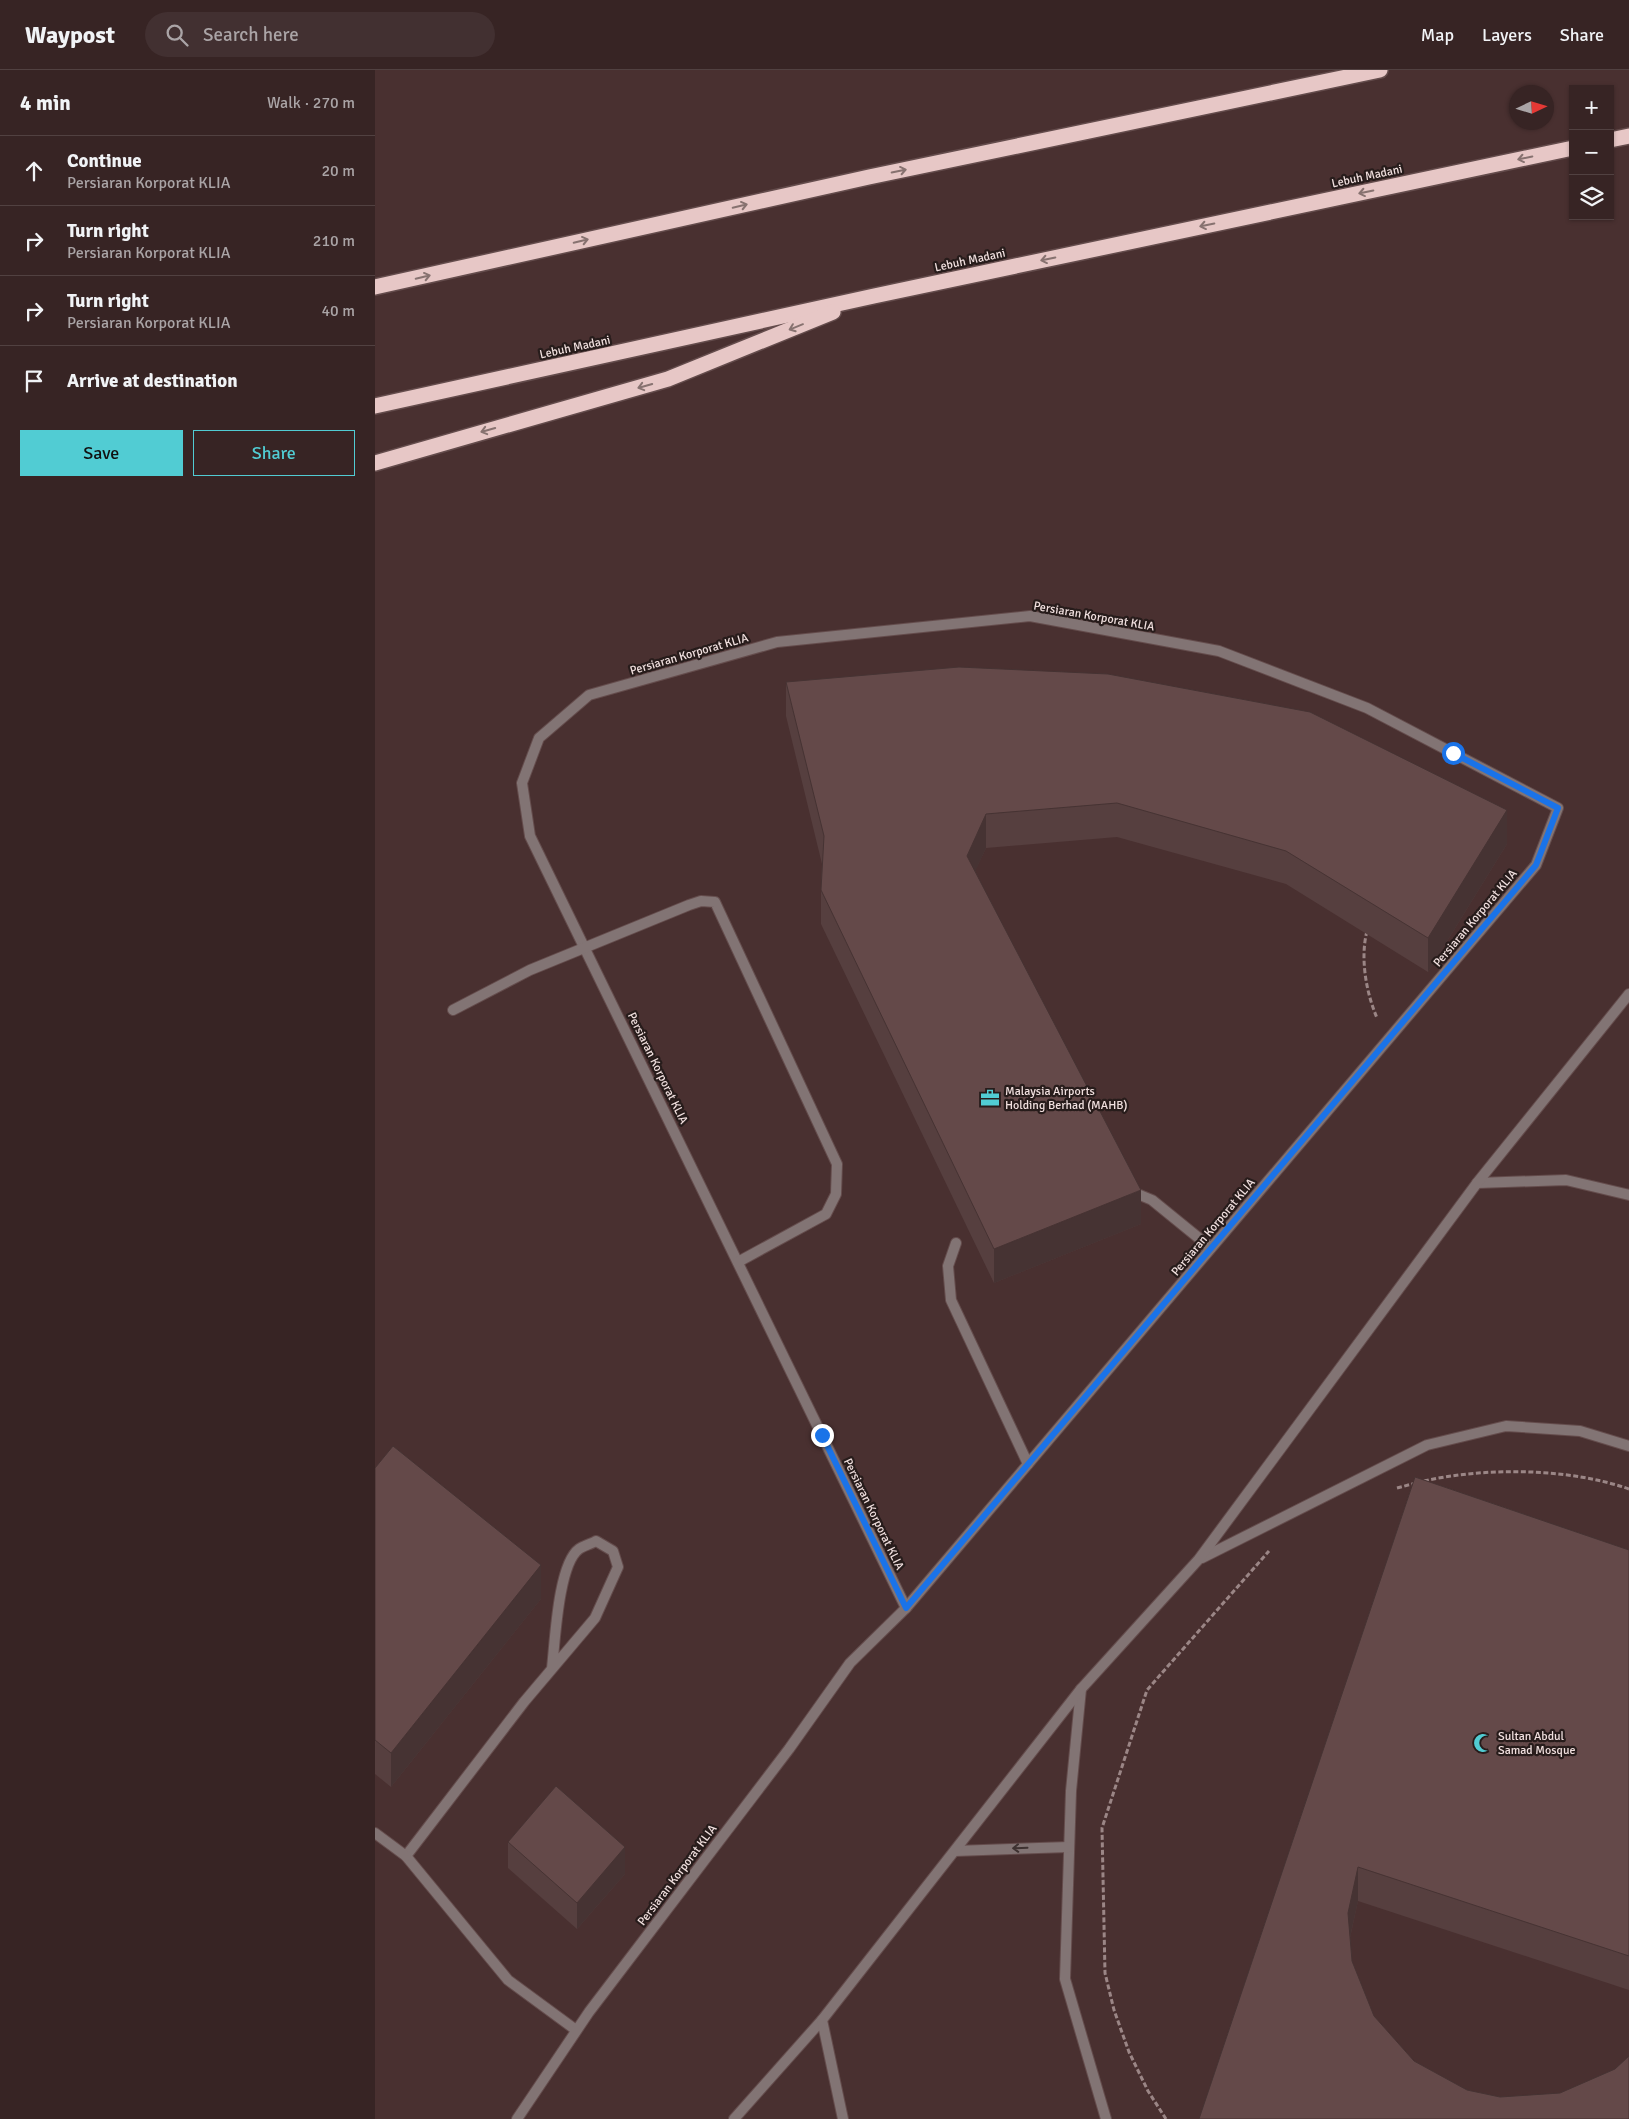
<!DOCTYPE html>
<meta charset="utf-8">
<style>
:root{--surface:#372424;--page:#423031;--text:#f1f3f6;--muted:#aaa4a6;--line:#514141;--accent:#51ccd3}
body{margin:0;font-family:Signika,sans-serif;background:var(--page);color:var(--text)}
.controls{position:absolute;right:15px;top:15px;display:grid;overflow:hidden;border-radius:0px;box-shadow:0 1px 4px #0004}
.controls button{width:45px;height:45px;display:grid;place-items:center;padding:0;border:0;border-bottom:1px solid var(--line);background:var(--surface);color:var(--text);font:25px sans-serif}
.compass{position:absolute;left:1134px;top:15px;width:45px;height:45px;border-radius:50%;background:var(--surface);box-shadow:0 1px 4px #0004;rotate:86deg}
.stop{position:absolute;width:15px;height:15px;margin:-11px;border:4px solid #1a73e8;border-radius:50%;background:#fff}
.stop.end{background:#1a73e8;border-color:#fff;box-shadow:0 1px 5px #0008}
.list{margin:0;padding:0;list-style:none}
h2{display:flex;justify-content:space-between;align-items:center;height:65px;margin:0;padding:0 20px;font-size:21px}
h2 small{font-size:16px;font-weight:400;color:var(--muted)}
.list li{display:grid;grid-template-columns:32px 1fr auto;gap:15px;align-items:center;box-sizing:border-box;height:70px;padding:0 20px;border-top:1px solid var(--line)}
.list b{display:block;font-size:19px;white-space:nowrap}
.list p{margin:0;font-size:16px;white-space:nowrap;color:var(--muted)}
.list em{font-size:16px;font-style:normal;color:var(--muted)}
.actions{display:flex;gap:10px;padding:15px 20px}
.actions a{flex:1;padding:11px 0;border:1px solid var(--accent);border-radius:0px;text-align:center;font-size:18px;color:var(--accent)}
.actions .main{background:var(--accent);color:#111}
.icon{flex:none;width:28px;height:28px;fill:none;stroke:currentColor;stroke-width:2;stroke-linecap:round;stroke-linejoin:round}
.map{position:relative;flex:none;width:1254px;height:2049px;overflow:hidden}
header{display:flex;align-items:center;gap:30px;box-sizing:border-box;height:70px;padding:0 25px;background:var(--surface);border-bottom:1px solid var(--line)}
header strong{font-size:24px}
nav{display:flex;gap:28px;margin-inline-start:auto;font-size:18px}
.search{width:350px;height:45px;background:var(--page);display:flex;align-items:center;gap:12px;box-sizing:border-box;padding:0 18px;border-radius:28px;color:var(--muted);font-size:19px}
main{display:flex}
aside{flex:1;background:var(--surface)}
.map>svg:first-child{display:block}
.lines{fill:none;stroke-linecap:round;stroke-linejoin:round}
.lane-casing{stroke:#644c4c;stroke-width:12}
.highway-casing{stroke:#644c4c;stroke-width:18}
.path{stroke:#9b8686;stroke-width:3;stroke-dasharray:5 2.5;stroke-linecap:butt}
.lane{stroke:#827474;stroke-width:10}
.highway{stroke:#e7c7c6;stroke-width:15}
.wall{fill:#563f3f}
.shaded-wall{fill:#463333}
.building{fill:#644949;stroke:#463333}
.oneway{stroke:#877270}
.oneway2{stroke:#3e3231}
.route{stroke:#1a73e8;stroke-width:6}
.labels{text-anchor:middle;stroke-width:4.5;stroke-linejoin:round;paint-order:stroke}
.street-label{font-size:12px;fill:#f1e0df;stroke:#271c1b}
.poi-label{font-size:12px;fill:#f1e0df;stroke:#271c1b;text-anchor:start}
</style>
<header>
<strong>Waypost</strong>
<div class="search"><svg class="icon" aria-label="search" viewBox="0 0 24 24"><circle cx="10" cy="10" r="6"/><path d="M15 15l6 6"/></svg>Search here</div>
<nav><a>Map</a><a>Layers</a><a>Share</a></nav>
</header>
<main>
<aside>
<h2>4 min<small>Walk · 270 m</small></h2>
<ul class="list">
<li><svg class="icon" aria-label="ahead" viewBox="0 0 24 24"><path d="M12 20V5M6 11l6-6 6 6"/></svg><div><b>Continue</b><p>Persiaran Korporat KLIA</p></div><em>20 m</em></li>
<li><svg class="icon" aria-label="right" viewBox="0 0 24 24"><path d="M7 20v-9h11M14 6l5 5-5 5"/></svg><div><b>Turn right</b><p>Persiaran Korporat KLIA</p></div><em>210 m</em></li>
<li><svg class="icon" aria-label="right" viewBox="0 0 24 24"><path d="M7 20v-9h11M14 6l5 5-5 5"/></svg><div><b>Turn right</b><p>Persiaran Korporat KLIA</p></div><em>40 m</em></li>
<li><svg class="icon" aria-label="arrive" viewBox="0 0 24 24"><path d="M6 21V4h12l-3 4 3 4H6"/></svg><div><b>Arrive at destination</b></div></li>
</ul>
<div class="actions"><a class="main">Save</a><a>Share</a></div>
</aside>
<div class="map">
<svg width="1254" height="2049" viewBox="0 0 1254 2049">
<rect width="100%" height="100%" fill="#493030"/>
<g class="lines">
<!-- lane casing -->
<g class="lane-casing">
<g id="lane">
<path d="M 655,546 L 844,581 L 992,638 L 1183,738 L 1161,795 L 531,1538 L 155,766 L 147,713 L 164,668 L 214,625 L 402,572 Z"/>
<path d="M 78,940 L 155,900 L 314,835 L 326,831 L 340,832 L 462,1094 L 461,1124 L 451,1144 L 363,1192"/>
<path d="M 1102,1113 L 1191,1110 L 1254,1125"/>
<path d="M 753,1120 L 777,1130 L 836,1178"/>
<path d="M 581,1173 L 573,1196 L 576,1230 L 653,1394"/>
<path d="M 827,1488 L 1052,1375 L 1131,1356 L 1205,1361 L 1254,1376"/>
<path d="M 177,1598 C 180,1573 183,1494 204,1479 C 208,1476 216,1474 221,1471 L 238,1481 L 243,1497 L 220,1548 L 149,1632 L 31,1786 L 133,1910 L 201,1960"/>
<path d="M 706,1619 L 696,1721 L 690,1909 L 731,2049"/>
<path d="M 0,1763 L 31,1786"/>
<path d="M 580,1781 L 694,1777"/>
<path d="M 142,2049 L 214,1942 L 414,1679 L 475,1593 L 531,1538"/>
<path d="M 359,2049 L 447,1950"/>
<path d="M 468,2049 L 447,1950 L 706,1619 L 824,1489 L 1102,1113 L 1254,924"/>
</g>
</g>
<!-- highway casing -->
<g class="highway-casing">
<g id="highway">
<path d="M 1235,70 L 1254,66"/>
<path d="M 0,217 L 494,107 L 1005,0"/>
<path d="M 0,336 L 499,226 L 1198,78"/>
<path d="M 0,393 L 293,309 L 458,242"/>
</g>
</g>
<!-- path -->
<g class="path">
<path d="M 992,861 C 985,888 991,922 1002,948"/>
<path d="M 1049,1411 C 1111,1397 1194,1398 1254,1419"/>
<path d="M 1022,1418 L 1041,1413"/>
<path d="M 791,2049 L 773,2021 L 754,1982 L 739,1940 L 730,1903 L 727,1758 L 772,1620 L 894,1481"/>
</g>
<!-- lane -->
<use href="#lane" class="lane"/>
<!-- highway -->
<use href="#highway" class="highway"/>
</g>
<!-- wall -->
<g class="wall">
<path d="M 411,612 L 1132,774 L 1053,902 L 911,814 L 742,767 L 611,778 L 600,801 L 766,1154 L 619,1213 L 446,854 L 446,820 L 447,794 L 411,646 Z"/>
<path d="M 0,1398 L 166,1529 L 16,1717 L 0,1704 Z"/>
<path d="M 1040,1407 L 1254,1480 L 1254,1920 L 983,1831 L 975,1868 L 977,1891 L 999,1946 L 1039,1991 L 1092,2020 L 1125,2027 L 1254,2049 L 824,2049 Z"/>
<path d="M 133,1772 L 250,1804 L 202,1859 L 133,1798 Z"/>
</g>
<!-- shaded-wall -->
<g class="shaded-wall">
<path d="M 1132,740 L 1132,774 L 1053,902 L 1053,868 Z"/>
<path d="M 611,744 L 611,778 L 592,819 L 592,786 Z"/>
<path d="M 766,1120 L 766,1154 L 619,1213 L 619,1179 Z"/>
<path d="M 166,1495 L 166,1529 L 16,1717 L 16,1683 Z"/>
<path d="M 250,1777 L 250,1804 L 202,1859 L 202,1833 Z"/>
<path d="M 983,1797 L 983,1831 L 973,1876 L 973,1843 Z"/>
</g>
<!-- building -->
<g class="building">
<path d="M 584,597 L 733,604 L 935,642 L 1132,740 L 1053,868 L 911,781 L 742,733 L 611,744 L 592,786 L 766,1120 L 619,1179 L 446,820 L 449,766 L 411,612 Z"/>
<path d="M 18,1376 L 166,1495 L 16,1683 L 0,1670 L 0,1398 Z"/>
<path d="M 1040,1407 L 1254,1480 L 1254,1886 L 983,1797 L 973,1843 L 977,1891 L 999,1946 L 1039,1991 L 1092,2020 L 1125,2027 L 1185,2023 L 1240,1999 L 1254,1986 L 1254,2049 L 824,2049 Z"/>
<path d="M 181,1716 L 250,1777 L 202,1833 L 133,1772 Z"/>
</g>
<!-- one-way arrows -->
<defs><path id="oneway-shaft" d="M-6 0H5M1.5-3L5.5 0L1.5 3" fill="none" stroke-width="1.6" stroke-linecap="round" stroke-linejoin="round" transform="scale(1.25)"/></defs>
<g class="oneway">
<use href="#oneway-shaft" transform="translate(1150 88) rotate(168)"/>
<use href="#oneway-shaft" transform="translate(524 101) rotate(-12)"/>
<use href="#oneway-shaft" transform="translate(991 122) rotate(168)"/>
<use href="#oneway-shaft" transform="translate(365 136) rotate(-13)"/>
<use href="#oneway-shaft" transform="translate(832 155) rotate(168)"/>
<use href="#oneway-shaft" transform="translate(206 171) rotate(-13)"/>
<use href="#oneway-shaft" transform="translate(673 189) rotate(168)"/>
<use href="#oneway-shaft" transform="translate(48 207) rotate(-13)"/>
<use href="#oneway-shaft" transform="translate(421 257) rotate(158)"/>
<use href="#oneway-shaft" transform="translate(270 316) rotate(164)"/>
<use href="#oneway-shaft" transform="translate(113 360) rotate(164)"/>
</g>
<use class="oneway2" href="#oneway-shaft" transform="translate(645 1778) rotate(178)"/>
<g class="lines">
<!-- route -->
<path class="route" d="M 447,1365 L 531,1538 L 1161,795 L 1183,738 L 1078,683"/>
</g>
<!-- icons -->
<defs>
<g id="office-bare" transform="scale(1.5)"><path d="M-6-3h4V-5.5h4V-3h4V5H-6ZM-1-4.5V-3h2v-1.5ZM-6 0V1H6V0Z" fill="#51ccd3" stroke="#271c1b" stroke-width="2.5" paint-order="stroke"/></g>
<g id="mosque-bare" transform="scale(1.5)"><path d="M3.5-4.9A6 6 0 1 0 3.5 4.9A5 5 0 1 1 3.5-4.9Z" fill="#51ccd3" stroke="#271c1b" stroke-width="2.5" paint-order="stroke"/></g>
</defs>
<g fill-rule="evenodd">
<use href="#office-bare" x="615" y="1028"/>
<use href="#mosque-bare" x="1108" y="1673"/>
</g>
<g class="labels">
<!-- street labels -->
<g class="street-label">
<text transform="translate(992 106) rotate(-12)" y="4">Lebuh Madani</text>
<text transform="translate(595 190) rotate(-12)" y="4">Lebuh Madani</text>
<text transform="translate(200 277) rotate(-12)" y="4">Lebuh Madani</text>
<text transform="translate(719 546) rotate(10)" y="4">Persiaran Korporat KLIA</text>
<text transform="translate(314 584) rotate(-16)" y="4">Persiaran Korporat KLIA</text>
<text transform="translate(1100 848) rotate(-50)" y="4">Persiaran Korporat KLIA</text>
<text transform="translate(283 998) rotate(64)" y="4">Persiaran Korporat KLIA</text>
<text transform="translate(838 1157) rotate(-50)" y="4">Persiaran Korporat KLIA</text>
<text transform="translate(499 1444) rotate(64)" y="4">Persiaran Korporat KLIA</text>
<text transform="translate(302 1805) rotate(-53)" y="4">Persiaran Korporat KLIA</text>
</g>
<!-- poi labels -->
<g class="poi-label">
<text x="630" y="1025">Malaysia Airports<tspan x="630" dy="14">Holding Berhad (MAHB)</tspan></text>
<text x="1123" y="1670">Sultan Abdul<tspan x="1123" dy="14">Samad Mosque</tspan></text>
</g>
</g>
</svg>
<div class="controls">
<button>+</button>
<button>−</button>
<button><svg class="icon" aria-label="layers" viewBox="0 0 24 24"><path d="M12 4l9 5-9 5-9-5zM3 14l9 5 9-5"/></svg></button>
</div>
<svg class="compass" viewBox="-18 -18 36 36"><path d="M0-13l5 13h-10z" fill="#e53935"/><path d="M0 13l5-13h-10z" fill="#aaa4a6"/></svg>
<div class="stop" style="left:1078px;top:683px"></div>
<div class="stop end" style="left:447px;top:1365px"></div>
</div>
</main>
